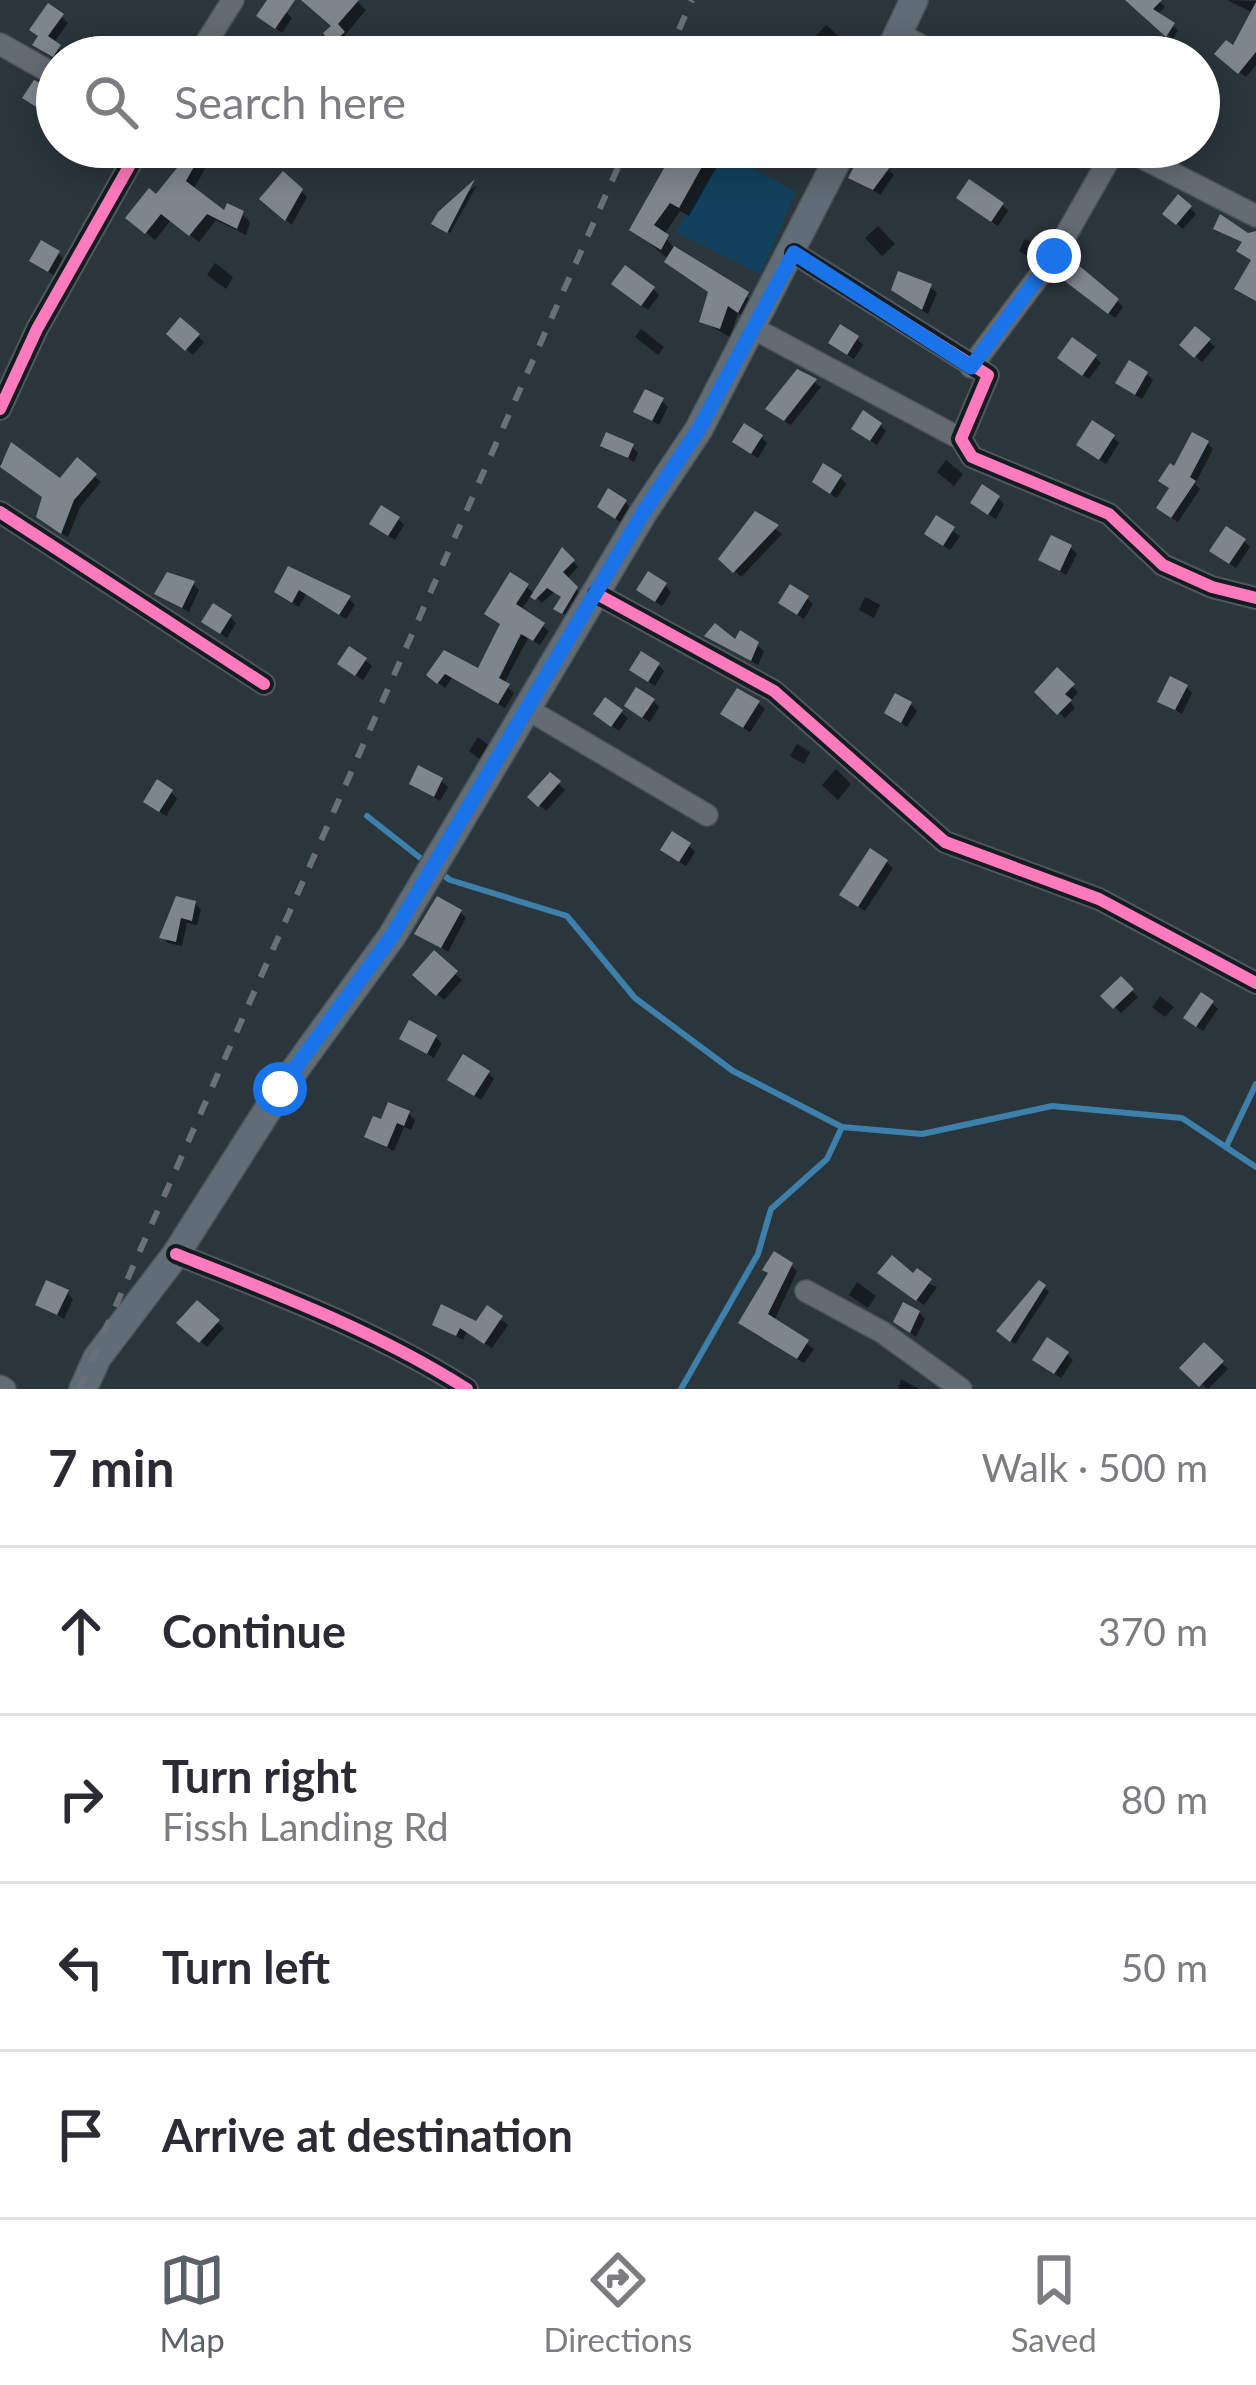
<!DOCTYPE html>
<meta charset="utf-8">
<style>
:root{--surface:#fff;--page:#f2f2f3;--text:#2b2b33;--muted:#7c7c81;--line:#e1e1e2;--accent:#5c6169}
body{margin:0;font-family:Lato,sans-serif;background:var(--page);color:var(--text)}
.stop{position:absolute;width:36px;height:36px;margin:-27px;border:9px solid #1a73e8;border-radius:50%;background:#fff}
.stop.end{background:#1a73e8;border-color:#fff;box-shadow:0 3px 12px #0008}
.list{margin:0;padding:0;list-style:none}
h2{display:flex;justify-content:space-between;align-items:center;height:156px;margin:0;padding:0 48px;font-size:51px}
h2 small{font-size:39px;font-weight:400;color:var(--muted)}
.list li{display:grid;grid-template-columns:78px 1fr auto;gap:36px;align-items:center;box-sizing:border-box;height:168px;padding:0 48px;border-top:3px solid var(--line)}
.list b{display:block;font-size:45px;white-space:nowrap}
.list p{margin:0;font-size:39px;white-space:nowrap;color:var(--muted)}
.list em{font-size:39px;font-style:normal;color:var(--muted)}
.icon{flex:none;width:66px;height:66px;fill:none;stroke:currentColor;stroke-width:2;stroke-linecap:round;stroke-linejoin:round}
.map{position:relative;flex:none;width:1256px;height:1389px;overflow:hidden}
.search{position:absolute;background:var(--surface);box-shadow:0 6px 30px #0003;left:36px;right:36px;top:36px;height:132px;display:flex;align-items:center;gap:30px;box-sizing:border-box;padding:0 42px;border-radius:66px;color:var(--muted);font-size:45px}
.sheet{height:828px;background:var(--surface)}
nav{display:flex;justify-content:space-around;align-items:center;box-sizing:border-box;height:168px;border-top:3px solid var(--line);background:var(--surface);font-size:33px;color:var(--muted)}
nav a{display:grid;justify-items:center;gap:6px}
nav .on{color:var(--accent)}
.map>svg:first-child{display:block}
.green{fill:#12415d}
.shadow{fill:#0007}
.lines{fill:none;stroke-linecap:round;stroke-linejoin:round}
.stream{stroke:#3d80ac;stroke-width:6}
.building{fill:#7e868d}
.minor-casing{stroke:#4a5359;stroke-width:24}
.major-casing{stroke:#4a5359;stroke-width:30}
.minor{stroke:#646c72;stroke-width:21}
.major{stroke:#606c76;stroke-width:27}
.rail{stroke:#697077;stroke-width:6;stroke-dasharray:15 15;stroke-linecap:butt}
.cycleway-casing{stroke:#141c22;stroke-width:20}
.cycleway{stroke:#fd7abc;stroke-width:12}
.route{stroke:#1a73e8;stroke-width:15}
</style>
<div class="map">
<svg width="1256" height="1389" viewBox="0 0 1256 1389">
<rect width="100%" height="100%" fill="#2a353c"/>
<!-- green -->
<path class="green" d="M 724,152 L 796,192 L 760,274 L 676,232 Z"/>
<!-- shadow -->
<g class="shadow">
<path d="M 305,0 L 356,0 L 366,10 L 345,35 L 352,43 L 342,51 L 327,34 L 335,27 Z"/>
<path d="M 1129,0 L 1158,0 L 1165,7 L 1157,15 L 1178,30 L 1173,39 Z"/>
<path d="M 1227,0 L 1256,1 L 1256,65 L 1246,77 L 1224,60 L 1253,13 Z"/>
<path d="M 286,12 L 292,18 L 282,33 L 266,21 Z"/>
<path d="M 62,17 L 68,23 L 53,44 L 65,53 L 57,59 L 36,44 Z"/>
<path d="M 826,25 L 845,42 L 836,54 L 816,36 Z"/>
<path d="M 268,40 L 286,57 L 252,57 Z"/>
<path d="M 758,48 L 767,57 L 768,57 L 750,57 Z"/>
<path d="M 1199,69 L 1209,77 L 1203,86 L 1199,84 Z"/>
<path d="M 52,93 L 57,100 L 48,114 L 32,103 Z"/>
<path d="M 76,147 L 115,147 L 101,169 Z"/>
<path d="M 175,147 L 208,147 L 214,153 L 193,190 L 225,215 L 242,214 L 250,222 L 246,235 L 216,220 L 199,242 L 171,220 L 155,240 L 138,226 L 183,165 L 171,155 Z"/>
<path d="M 515,147 L 539,147 L 531,164 L 519,157 Z"/>
<path d="M 678,147 L 727,149 L 689,216 L 680,211 L 664,235 L 675,250 L 757,304 L 748,320 L 738,313 L 730,337 L 702,321 L 711,294 L 632,229 Z"/>
<path d="M 888,169 L 894,175 L 880,195 L 852,177 Z"/>
<path d="M 283,175 L 307,197 L 292,225 L 263,199 Z"/>
<path d="M 477,185 L 450,233 L 437,225 L 440,214 Z"/>
<path d="M 1179,198 L 1196,214 L 1183,229 L 1166,214 Z"/>
<path d="M 966,204 L 1002,205 L 1008,211 L 998,226 Z"/>
<path d="M 878,226 L 895,244 L 882,256 L 865,238 Z"/>
<path d="M 1025,239 L 1037,246 L 1031,258 L 1019,251 Z"/>
<path d="M 58,253 L 64,260 L 55,276 L 39,266 Z"/>
<path d="M 215,263 L 233,277 L 226,289 L 207,275 Z"/>
<path d="M 1068,282 L 1117,301 L 1123,307 L 1115,318 Z"/>
<path d="M 930,287 L 937,293 L 928,314 L 910,303 Z"/>
<path d="M 653,289 L 659,295 L 648,310 L 621,290 Z"/>
<path d="M 181,321 L 204,342 L 193,355 L 170,334 Z"/>
<path d="M 641,329 L 664,347 L 658,355 L 635,337 Z"/>
<path d="M 1196,330 L 1215,347 L 1202,362 L 1183,345 Z"/>
<path d="M 857,339 L 863,345 L 854,359 L 838,349 Z"/>
<path d="M 1095,357 L 1101,363 L 1089,379 L 1067,363 Z"/>
<path d="M 798,372 L 821,387 L 791,425 L 775,415 Z"/>
<path d="M 1146,374 L 1153,380 L 1142,399 L 1125,389 Z"/>
<path d="M 662,401 L 668,407 L 659,425 L 637,411 Z"/>
<path d="M 880,425 L 886,431 L 877,445 L 861,435 Z"/>
<path d="M 761,437 L 767,443 L 758,458 L 742,448 Z"/>
<path d="M 1113,437 L 1119,443 L 1106,464 L 1085,451 Z"/>
<path d="M 1207,443 L 1213,449 L 1195,484 L 1200,489 L 1178,522 L 1166,514 L 1175,471 Z"/>
<path d="M 604,445 L 632,447 L 638,453 L 634,462 Z"/>
<path d="M 12,446 L 60,482 L 77,461 L 101,482 L 80,507 L 68,537 L 45,523 L 45,497 L 0,464 Z"/>
<path d="M 946,460 L 963,474 L 954,486 L 937,472 Z"/>
<path d="M 840,477 L 846,484 L 837,498 L 821,488 Z"/>
<path d="M 998,498 L 1004,504 L 996,519 L 980,509 Z"/>
<path d="M 625,502 L 631,508 L 622,523 L 606,513 Z"/>
<path d="M 756,515 L 782,534 L 741,577 L 722,558 Z"/>
<path d="M 398,519 L 404,525 L 395,540 L 379,530 Z"/>
<path d="M 937,520 L 960,536 L 950,550 L 934,540 Z"/>
<path d="M 1244,541 L 1250,547 L 1236,568 L 1219,556 Z"/>
<path d="M 1071,548 L 1077,554 L 1066,575 L 1042,560 Z"/>
<path d="M 563,552 L 578,567 L 567,579 L 581,595 L 568,617 L 557,609 L 564,598 L 554,592 L 542,603 L 532,594 L 521,611 L 549,631 L 540,645 L 528,638 L 504,684 L 514,693 L 505,708 L 452,678 L 445,688 L 429,675 L 479,672 L 502,625 L 494,620 L 527,587 L 535,595 Z"/>
<path d="M 290,570 L 349,599 L 355,605 L 346,619 L 306,594 L 299,607 L 283,598 L 277,592 Z"/>
<path d="M 193,584 L 199,590 L 189,612 L 158,594 Z"/>
<path d="M 665,585 L 671,592 L 662,606 L 646,596 Z"/>
<path d="M 865,597 L 880,605 L 874,618 L 859,610 Z"/>
<path d="M 807,598 L 813,604 L 804,619 L 788,608 Z"/>
<path d="M 230,617 L 236,623 L 227,638 L 211,628 Z"/>
<path d="M 714,641 L 757,645 L 764,651 L 758,665 Z"/>
<path d="M 365,660 L 372,666 L 363,680 L 347,670 Z"/>
<path d="M 658,665 L 664,671 L 655,686 L 639,676 Z"/>
<path d="M 1057,672 L 1078,692 L 1070,702 L 1075,708 L 1065,718 L 1038,692 Z"/>
<path d="M 1186,687 L 1192,693 L 1182,714 L 1161,701 Z"/>
<path d="M 606,701 L 628,718 L 619,731 L 603,720 Z"/>
<path d="M 653,701 L 659,707 L 650,722 L 634,712 Z"/>
<path d="M 758,703 L 765,709 L 750,732 L 730,720 Z"/>
<path d="M 910,704 L 917,711 L 907,727 L 888,713 Z"/>
<path d="M 478,737 L 492,748 L 483,762 L 469,751 Z"/>
<path d="M 797,744 L 810,752 L 804,764 L 790,756 Z"/>
<path d="M 836,769 L 851,784 L 838,800 L 822,785 Z"/>
<path d="M 550,776 L 565,790 L 546,811 L 531,797 Z"/>
<path d="M 441,781 L 448,787 L 440,801 L 412,784 Z"/>
<path d="M 171,792 L 177,799 L 166,816 L 153,807 Z"/>
<path d="M 689,846 L 695,852 L 686,866 L 670,856 Z"/>
<path d="M 886,862 L 893,868 L 865,911 L 849,901 Z"/>
<path d="M 195,903 L 201,910 L 197,925 L 187,923 L 182,946 L 168,943 L 162,937 L 167,917 L 174,919 Z"/>
<path d="M 460,912 L 466,918 L 448,952 L 418,933 Z"/>
<path d="M 434,955 L 462,980 L 444,1000 L 416,975 Z"/>
<path d="M 1121,980 L 1138,997 L 1121,1013 L 1104,996 Z"/>
<path d="M 1160,996 L 1174,1007 L 1165,1017 L 1152,1007 Z"/>
<path d="M 1212,1003 L 1218,1009 L 1203,1031 L 1193,1024 Z"/>
<path d="M 435,1037 L 442,1043 L 434,1058 L 403,1038 Z"/>
<path d="M 488,1073 L 494,1079 L 481,1100 L 457,1085 Z"/>
<path d="M 409,1114 L 415,1120 L 411,1130 L 404,1127 L 394,1151 L 367,1136 L 382,1123 Z"/>
<path d="M 791,1265 L 797,1271 L 774,1321 L 814,1349 L 804,1363 L 748,1329 Z"/>
<path d="M 887,1278 L 914,1278 L 937,1287 L 924,1305 Z"/>
<path d="M 857,1282 L 876,1296 L 868,1308 L 849,1295 Z"/>
<path d="M 1040,1284 L 1049,1292 L 1015,1344 L 1000,1331 Z"/>
<path d="M 67,1293 L 73,1299 L 64,1319 L 38,1304 Z"/>
<path d="M 197,1304 L 224,1328 L 207,1347 L 180,1323 Z"/>
<path d="M 488,1310 L 508,1325 L 492,1348 L 467,1331 L 463,1340 L 436,1324 L 477,1325 Z"/>
<path d="M 919,1313 L 925,1319 L 916,1337 L 903,1327 Z"/>
<path d="M 1204,1346 L 1228,1369 L 1208,1389 L 1184,1368 Z"/>
<path d="M 1067,1354 L 1073,1360 L 1061,1378 L 1042,1365 Z"/>
<path d="M 901,1379 L 917,1388 L 918,1389 L 898,1389 Z"/>
</g>
<g class="lines">
<!-- stream -->
<g class="stream">
<path d="M 367,816 L 428,864"/>
<path d="M 439,872 L 450,880 L 567,916 L 635,998 L 733,1071 L 842,1127 L 922,1134 L 1052,1106 L 1182,1118 L 1256,1167"/>
<path d="M 1226,1147 L 1256,1084"/>
<path d="M 681,1389 L 758,1254 L 771,1209 L 827,1159 L 842,1127"/>
</g>
</g>
<!-- building -->
<g class="building">
<path d="M 267,0 L 295,0 L 275,29 L 256,16 Z"/>
<path d="M 301,0 L 359,0 L 338,24 L 345,32 L 331,44 L 323,33 L 331,26 Z"/>
<path d="M 1125,0 L 1162,0 L 1153,9 L 1175,23 L 1166,37 Z"/>
<path d="M 1256,2 L 1256,52 L 1238,74 L 1214,54 L 1226,40 L 1233,45 Z"/>
<path d="M 48,3 L 64,14 L 48,36 L 61,45 L 53,57 L 32,45 L 38,36 L 29,30 Z"/>
<path d="M 34,80 L 54,90 L 41,110 L 22,98 Z"/>
<path d="M 155,147 L 205,147 L 186,181 L 224,210 L 227,203 L 244,211 L 237,229 L 207,214 L 189,236 L 161,214 L 145,234 L 125,218 L 149,188 L 156,194 L 181,163 Z"/>
<path d="M 676,147 L 713,147 L 679,208 L 670,203 L 654,225 L 669,235 L 661,250 L 629,230 Z"/>
<path d="M 861,153 L 890,167 L 873,190 L 848,178 Z"/>
<path d="M 283,171 L 303,189 L 285,221 L 259,199 Z"/>
<path d="M 475,179 L 447,233 L 431,224 L 438,212 Z"/>
<path d="M 969,179 L 1004,203 L 991,222 L 956,198 Z"/>
<path d="M 1178,194 L 1192,206 L 1176,225 L 1162,214 Z"/>
<path d="M 1220,214 L 1248,233 L 1256,231 L 1256,301 L 1234,289 L 1251,260 L 1236,251 L 1242,242 L 1213,229 Z"/>
<path d="M 41,240 L 60,251 L 48,272 L 29,261 Z"/>
<path d="M 674,246 L 749,292 L 738,313 L 728,306 L 720,329 L 699,322 L 708,292 L 664,262 Z"/>
<path d="M 1070,258 L 1119,299 L 1108,314 L 1058,276 Z"/>
<path d="M 625,265 L 655,287 L 641,306 L 611,284 Z"/>
<path d="M 898,271 L 932,284 L 922,310 L 891,290 Z"/>
<path d="M 180,317 L 200,334 L 185,351 L 166,334 Z"/>
<path d="M 840,324 L 859,336 L 847,355 L 828,343 Z"/>
<path d="M 1195,326 L 1211,339 L 1194,358 L 1179,345 Z"/>
<path d="M 1072,337 L 1097,355 L 1082,376 L 1057,358 Z"/>
<path d="M 1129,360 L 1148,372 L 1135,395 L 1115,383 Z"/>
<path d="M 797,369 L 817,379 L 784,421 L 765,409 Z"/>
<path d="M 645,389 L 664,398 L 652,421 L 633,412 Z"/>
<path d="M 863,410 L 882,423 L 870,441 L 851,429 Z"/>
<path d="M 1092,420 L 1115,435 L 1099,460 L 1076,445 Z"/>
<path d="M 744,423 L 763,435 L 751,454 L 732,442 Z"/>
<path d="M 606,432 L 634,444 L 628,458 L 600,446 Z"/>
<path d="M 1192,432 L 1209,441 L 1190,477 L 1196,481 L 1171,518 L 1156,508 L 1169,488 L 1158,481 L 1170,463 L 1174,466 Z"/>
<path d="M 11,442 L 60,478 L 77,457 L 97,474 L 74,500 L 61,534 L 36,517 L 42,497 L 0,467 Z"/>
<path d="M 823,463 L 842,475 L 830,494 L 812,482 Z"/>
<path d="M 982,484 L 1000,496 L 988,515 L 970,503 Z"/>
<path d="M 608,488 L 627,500 L 615,519 L 597,507 Z"/>
<path d="M 381,505 L 400,517 L 388,536 L 369,524 Z"/>
<path d="M 755,511 L 779,525 L 733,573 L 718,559 Z"/>
<path d="M 936,515 L 955,527 L 943,546 L 924,534 Z"/>
<path d="M 1226,526 L 1246,539 L 1229,564 L 1209,551 Z"/>
<path d="M 1051,535 L 1072,545 L 1060,571 L 1038,560 Z"/>
<path d="M 562,547 L 575,560 L 563,572 L 578,587 L 562,614 L 553,609 L 561,597 L 547,588 L 535,600 L 530,597 Z"/>
<path d="M 288,566 L 351,596 L 339,615 L 299,590 L 292,603 L 274,592 Z"/>
<path d="M 648,571 L 667,583 L 655,602 L 636,590 Z"/>
<path d="M 167,572 L 195,581 L 182,608 L 154,594 Z"/>
<path d="M 510,572 L 529,584 L 516,604 L 545,623 L 533,641 L 521,634 L 499,678 L 510,684 L 498,704 L 445,674 L 437,684 L 426,675 L 444,650 L 478,668 L 500,624 L 484,614 Z"/>
<path d="M 790,584 L 809,596 L 797,615 L 778,603 Z"/>
<path d="M 213,603 L 232,615 L 220,634 L 201,622 Z"/>
<path d="M 715,623 L 735,639 L 740,630 L 759,642 L 751,661 L 704,636 Z"/>
<path d="M 349,646 L 367,658 L 355,676 L 337,664 Z"/>
<path d="M 641,651 L 660,663 L 648,682 L 629,670 Z"/>
<path d="M 1057,667 L 1075,684 L 1065,694 L 1072,700 L 1057,715 L 1034,692 Z"/>
<path d="M 1170,676 L 1188,685 L 1175,710 L 1157,702 Z"/>
<path d="M 636,687 L 655,699 L 642,718 L 624,706 Z"/>
<path d="M 737,688 L 760,701 L 743,728 L 720,714 Z"/>
<path d="M 895,693 L 912,702 L 901,723 L 884,713 Z"/>
<path d="M 605,697 L 623,710 L 611,727 L 593,714 Z"/>
<path d="M 418,765 L 443,778 L 434,797 L 409,784 Z"/>
<path d="M 550,772 L 561,781 L 538,807 L 527,797 Z"/>
<path d="M 157,779 L 173,790 L 159,812 L 143,802 Z"/>
<path d="M 672,831 L 691,843 L 679,862 L 660,850 Z"/>
<path d="M 870,848 L 888,860 L 858,907 L 839,895 Z"/>
<path d="M 176,896 L 196,901 L 192,921 L 181,918 L 176,942 L 159,938 Z"/>
<path d="M 437,896 L 462,910 L 441,948 L 414,934 Z"/>
<path d="M 434,950 L 458,971 L 436,996 L 412,975 Z"/>
<path d="M 1121,976 L 1134,989 L 1113,1009 L 1100,996 Z"/>
<path d="M 1201,992 L 1214,1001 L 1196,1027 L 1183,1018 Z"/>
<path d="M 409,1020 L 437,1035 L 427,1054 L 399,1039 Z"/>
<path d="M 463,1054 L 490,1071 L 474,1096 L 447,1080 Z"/>
<path d="M 388,1102 L 410,1111 L 404,1126 L 397,1123 L 387,1147 L 364,1137 L 373,1116 L 381,1119 Z"/>
<path d="M 774,1251 L 793,1263 L 768,1314 L 809,1340 L 797,1359 L 738,1323 L 768,1273 L 762,1270 Z"/>
<path d="M 892,1255 L 913,1273 L 917,1268 L 932,1279 L 916,1301 L 877,1273 Z"/>
<path d="M 46,1280 L 69,1290 L 57,1315 L 35,1305 Z"/>
<path d="M 1039,1280 L 1046,1285 L 1010,1342 L 996,1331 Z"/>
<path d="M 197,1300 L 220,1320 L 199,1343 L 176,1323 Z"/>
<path d="M 903,1302 L 920,1311 L 910,1333 L 893,1322 Z"/>
<path d="M 441,1304 L 476,1321 L 487,1305 L 503,1316 L 484,1344 L 460,1328 L 456,1336 L 432,1325 Z"/>
<path d="M 1047,1337 L 1069,1352 L 1054,1374 L 1032,1360 Z"/>
<path d="M 1204,1342 L 1224,1361 L 1199,1387 L 1179,1368 Z"/>
</g>
<g class="lines">
<!-- minor casing -->
<g class="minor-casing">
<g id="minor">
<path d="M 898,33 L 941,57"/>
<path d="M 0,44 L 57,76"/>
<path d="M 197,57 L 233,0"/>
<path d="M 1121,147 L 1256,216"/>
<path d="M 794,253 L 988,375 L 961,439 L 972,457 L 1109,514 L 1163,565 L 1212,587 L 1256,598"/>
<path d="M 753,328 L 961,439"/>
<path d="M 971,367 L 1054,256 L 1116,147"/>
<path d="M 0,409 L 37,329 L 140,147"/>
<path d="M 0,512 L 264,684"/>
<path d="M 597,594 L 774,691 L 945,842 L 1099,899 L 1256,983"/>
<path d="M 529,710 L 707,815"/>
<path d="M 176,1254 C 275,1293 376,1331 467,1389"/>
<path d="M 806,1291 L 882,1332 L 961,1389"/>
<path d="M 0,1386 L 5,1389"/>
</g>
</g>
<!-- major casing -->
<g class="major-casing">
<g id="major">
<path d="M 887,57 L 914,0"/>
<path d="M 83,1389 L 97,1358 L 176,1254 L 281,1089 L 392,936 L 643,513 L 699,429 L 844,147"/>
</g>
</g>
<!-- minor -->
<use href="#minor" class="minor"/>
<!-- major -->
<use href="#major" class="major"/>
<!-- rail -->
<g class="rail">
<path d="M 667,57 L 692,0"/>
<path d="M 79,1389 L 627,147"/>
</g>
<!-- cycleway casing -->
<g class="cycleway-casing">
<g id="cycleway">
<path d="M 794,253 L 988,375 L 961,439 L 972,457 L 1109,514 L 1163,565 L 1212,587 L 1256,598"/>
<path d="M 0,409 L 37,329 L 140,147"/>
<path d="M 0,512 L 264,684"/>
<path d="M 597,594 L 774,691 L 945,842 L 1099,899 L 1256,983"/>
<path d="M 176,1254 C 275,1293 376,1331 467,1389"/>
</g>
</g>
<!-- cycleway -->
<use href="#cycleway" class="cycleway"/>
</g>
<g class="lines">
<!-- route -->
<path class="route" d="M 280,1089 L 392,936 L 643,513 L 699,429 L 794,253 L 971,367 L 1054,256"/>
</g>
</svg>
<div class="stop" style="left:280px;top:1089px"></div>
<div class="stop end" style="left:1054px;top:256px"></div>
<div class="search"><svg class="icon" aria-label="search" viewBox="0 0 24 24"><circle cx="10" cy="10" r="6"/><path d="M15 15l6 6"/></svg>Search here</div>
</div>
<section class="sheet">
<h2>7 min<small>Walk · 500 m</small></h2>
<ul class="list">
<li><svg class="icon" aria-label="ahead" viewBox="0 0 24 24"><path d="M12 20V5M6 11l6-6 6 6"/></svg><div><b>Continue</b></div><em>370 m</em></li>
<li><svg class="icon" aria-label="right" viewBox="0 0 24 24"><path d="M7 20v-9h11M14 6l5 5-5 5"/></svg><div><b>Turn right</b><p>Fissh Landing Rd</p></div><em>80 m</em></li>
<li><svg class="icon" aria-label="left" viewBox="0 0 24 24"><path d="M17 20v-9H6M10 6l-5 5 5 5"/></svg><div><b>Turn left</b></div><em>50 m</em></li>
<li><svg class="icon" aria-label="arrive" viewBox="0 0 24 24"><path d="M6 21V4h12l-3 4 3 4H6"/></svg><div><b>Arrive at destination</b></div></li>
</ul>
</section>
<nav>
<a class="on"><svg class="icon" aria-label="map" viewBox="0 0 24 24"><path d="M3 6l6-2 6 2 6-2v14l-6 2-6-2-6 2zM9 4v14M15 6v14"/></svg>Map</a>
<a><svg class="icon" aria-label="directions" viewBox="0 0 24 24"><path d="M12 3l9 9-9 9-9-9zM9 14v-3h6M13 9l2 2-2 2"/></svg>Directions</a>
<a><svg class="icon" aria-label="saved" viewBox="0 0 24 24"><path d="M7 4h10v16l-5-4-5 4z"/></svg>Saved</a>
</nav>
